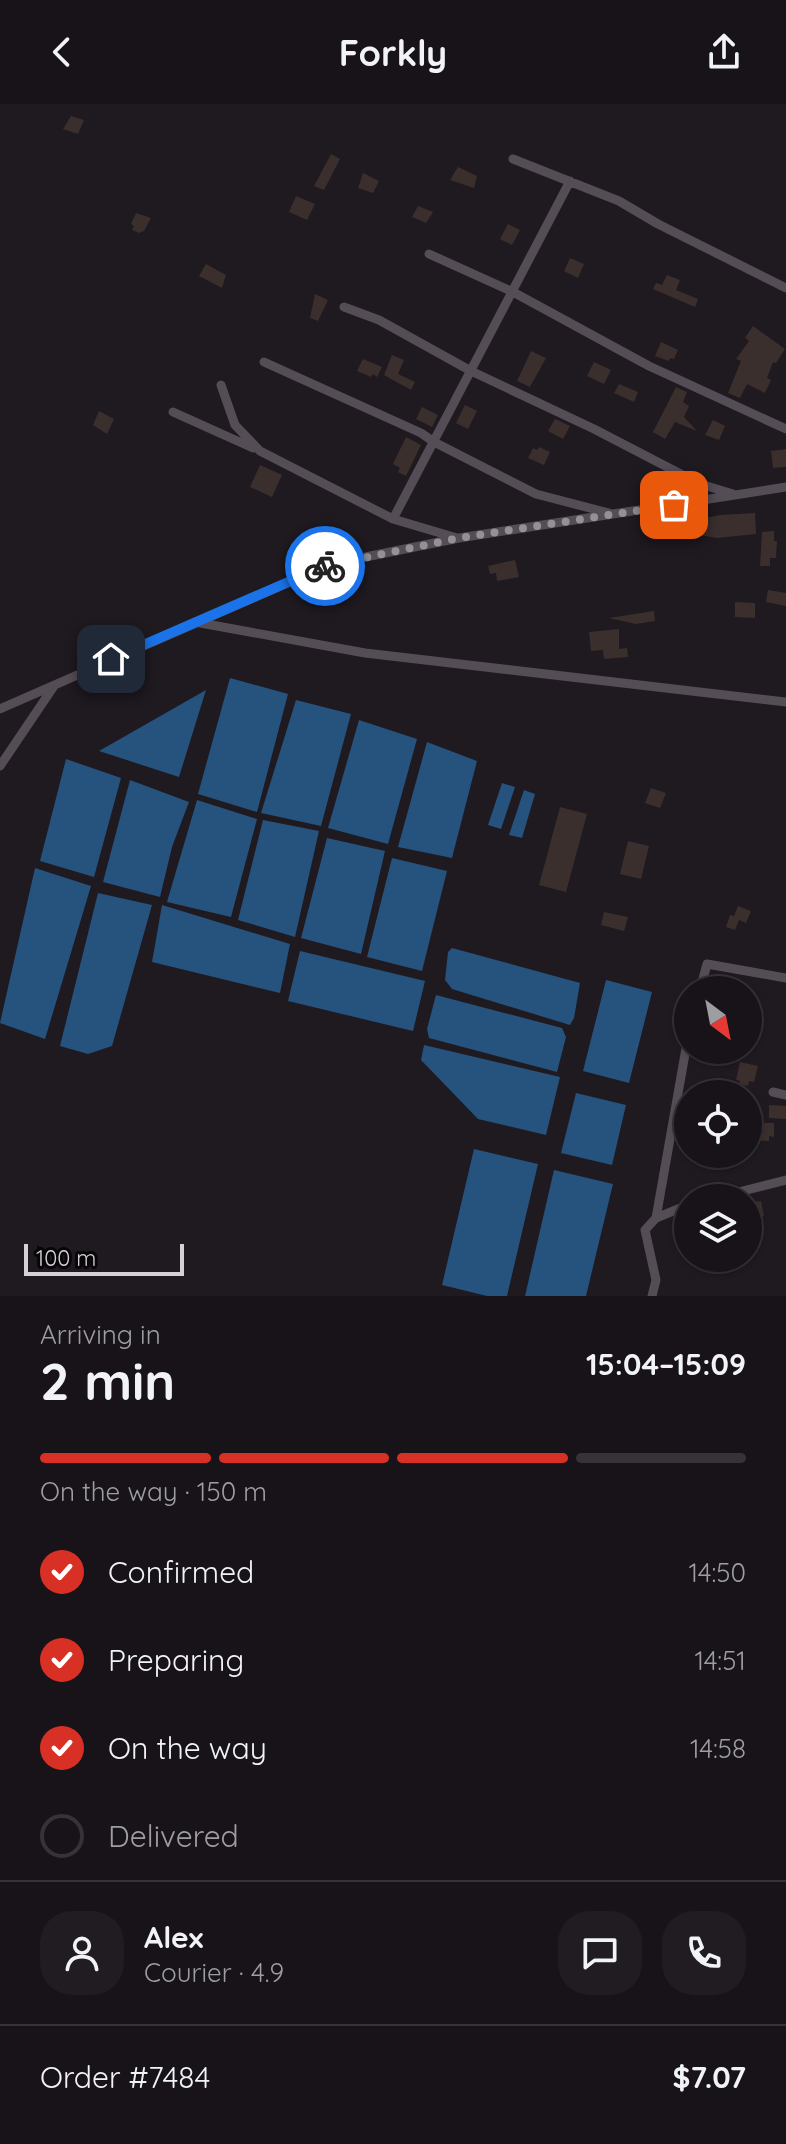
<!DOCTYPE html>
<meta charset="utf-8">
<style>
:root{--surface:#171318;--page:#201c21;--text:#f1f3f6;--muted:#9e9ea2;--line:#363237;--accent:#d93025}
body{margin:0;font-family:Quicksand,sans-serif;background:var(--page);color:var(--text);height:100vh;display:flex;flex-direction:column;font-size:30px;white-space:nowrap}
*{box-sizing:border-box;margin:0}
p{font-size:26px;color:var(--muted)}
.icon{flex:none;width:44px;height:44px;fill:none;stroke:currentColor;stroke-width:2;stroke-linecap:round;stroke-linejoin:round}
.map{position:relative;height:1192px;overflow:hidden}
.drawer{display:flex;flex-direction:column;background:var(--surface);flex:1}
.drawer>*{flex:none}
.needle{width:52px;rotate:148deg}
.tools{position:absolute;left:674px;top:872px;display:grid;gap:16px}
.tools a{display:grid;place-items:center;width:88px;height:88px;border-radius:50%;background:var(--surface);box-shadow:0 2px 6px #0004,0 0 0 2px var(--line);font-size:40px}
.scale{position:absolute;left:24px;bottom:20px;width:160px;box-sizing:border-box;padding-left:8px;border:4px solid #d5d0d5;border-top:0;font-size:22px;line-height:28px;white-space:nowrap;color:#d5d0d5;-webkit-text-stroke:6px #070508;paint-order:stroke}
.pin{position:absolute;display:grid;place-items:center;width:68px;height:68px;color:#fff;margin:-34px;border-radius:16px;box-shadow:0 4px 12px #0006}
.courier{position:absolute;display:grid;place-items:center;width:80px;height:80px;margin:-40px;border:6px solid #1a73e8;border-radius:50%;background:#fff;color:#222;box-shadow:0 2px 10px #0007}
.overview em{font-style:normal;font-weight:800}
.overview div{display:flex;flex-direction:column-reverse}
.overview{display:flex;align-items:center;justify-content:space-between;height:136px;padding:0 40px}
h1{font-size:52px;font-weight:800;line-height:60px}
.bar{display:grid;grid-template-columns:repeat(4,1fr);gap:12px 8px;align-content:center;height:96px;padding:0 40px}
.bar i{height:10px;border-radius:6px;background:var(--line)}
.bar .selected{background:var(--accent)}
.bar p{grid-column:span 4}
.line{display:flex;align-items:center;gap:20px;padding:0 40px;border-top:2px solid var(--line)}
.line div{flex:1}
.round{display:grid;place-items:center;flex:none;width:84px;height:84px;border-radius:32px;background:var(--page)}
ol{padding:0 40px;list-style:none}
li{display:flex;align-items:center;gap:24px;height:88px}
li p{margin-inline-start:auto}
li .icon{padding:8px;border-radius:50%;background:var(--accent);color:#fff;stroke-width:4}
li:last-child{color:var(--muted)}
li i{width:44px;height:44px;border:4px solid var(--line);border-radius:50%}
header{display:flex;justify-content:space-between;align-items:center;height:104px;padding:0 40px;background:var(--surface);font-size:36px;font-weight:800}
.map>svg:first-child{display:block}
.water{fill:#25537e}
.building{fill:#3b2f2d}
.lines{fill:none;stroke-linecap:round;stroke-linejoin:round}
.street{stroke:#554d56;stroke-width:9}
.done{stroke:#959096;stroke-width:8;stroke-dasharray:0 14.4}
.route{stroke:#1a73e8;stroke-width:10}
</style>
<header><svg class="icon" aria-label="back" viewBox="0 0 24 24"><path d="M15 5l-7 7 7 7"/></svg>Forkly<svg class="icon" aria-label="share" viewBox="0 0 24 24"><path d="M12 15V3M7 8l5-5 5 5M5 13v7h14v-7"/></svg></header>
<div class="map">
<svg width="786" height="1192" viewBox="0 0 786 1192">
<rect width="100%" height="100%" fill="#1f1920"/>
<path class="water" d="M230,574L288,590L257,708L198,690Z
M206,586L179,673L99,647Z
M296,596L351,610L321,722L261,709Z
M359,616L417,635L388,740L328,724Z
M427,638L477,657L452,754L398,743Z
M66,655L121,674L94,773L40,757Z
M130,676L189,698L172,743L160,793L103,778Z
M502,679L515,683L501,725L488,721Z
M524,686L535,690L522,734L509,731Z
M197,696L257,715L231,813L167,798Z
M263,716L319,727L295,833L238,816Z
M327,734L385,747L361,850L301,834Z
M392,754L447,767L422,867L367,853Z
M35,764L91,782L45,935L0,919Z
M98,789L152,801L112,942L88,950L60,942Z
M162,801L290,840L280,889L152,858Z
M452,844L580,879L574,914L570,921L452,885L445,876L448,848Z
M300,847L425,877L413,927L288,897Z
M606,876L652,888L629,979L583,967Z
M436,891L562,924L566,933L557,968L429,934L427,925Z
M424,941L560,973L546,1031L478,1015L421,956Z
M576,989L626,1001L612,1061L561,1049Z
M474,1045L538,1060L507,1192H487L442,1181Z
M554,1066L613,1080L586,1192H525Z"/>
<path class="building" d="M71,12L84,16L78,30L63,25Z
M331,50L340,55L324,86L314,82Z
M458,63L477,72L474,84L450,76Z
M363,69L379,77L373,89L358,84Z
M296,92L315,100L307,116L289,108Z
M418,102L433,108L426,119L412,113Z
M136,109L151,114L144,127L139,129L132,126L134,122L131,120Z
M508,120L520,126L512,141L500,135Z
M570,154L584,160L578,174L564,167Z
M206,160L226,171L222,184L199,172Z
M667,171L680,176L676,186L698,195L695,203L653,185L656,179L662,181Z
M315,190L328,196L318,217L310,214Z
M753,222L785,245L776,259L773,258L767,274L771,276L765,289L747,280L740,294L728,289L741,257L736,255L749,237L745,234Z
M661,238L678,246L674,255L670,254L669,257L655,252Z
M531,247L546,254L530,283L517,277Z
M392,251L404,256L398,270L415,278L411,286L384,271Z
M363,255L382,263L377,273L373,270L371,273L357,267Z
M594,258L611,266L604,280L587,272Z
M619,280L638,288L634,298L614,289Z
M676,283L687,288L683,298L689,302L684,313L697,327L675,318L665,335L653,328Z
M465,301L477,307L468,325L456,319Z
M422,303L438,311L432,323L416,315Z
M99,307L114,315L107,330L93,321Z
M555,315L570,322L563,335L548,327Z
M713,316L725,322L719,336L705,331Z
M406,333L421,341L406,372L398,368L400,364L393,360Z
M539,343L550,348L544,361L528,354L533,344L537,346Z
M786,345V363L773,364L771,347Z
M260,361L282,371L272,393L250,383Z
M755,409L756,430L717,434L695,430L696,425L683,428L682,415L700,411V415L720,411Z
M774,427V437H777L776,454H770V462H760L762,428Z
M515,456L519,473L497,477L496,469L490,470L488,462Z
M768,486L786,489V502L766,498Z
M735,498L755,499V514L735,513Z
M654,507L655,517L636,520L609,514Z
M619,525V545L627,544L628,553L604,555L603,546L591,547L589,528Z
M651,684L666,689L660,704L645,699Z
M560,703L587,710L566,788L539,781Z
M628,737L649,742L641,775L620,770Z
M738,802L751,807L746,819L739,816L735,826L726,823L730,811L734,812Z
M604,808L628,813L624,827L601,821Z
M740,958L758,962L754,978L749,977L748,982L739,980L740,977L736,976Z
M769,1001L786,1002V1015L769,1014Z
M754,1019H774V1033L769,1032V1037L753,1036Z
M761,1097L764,1112L748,1115V1099Z"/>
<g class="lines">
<path class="street" d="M513,55L619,97L658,120L786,184
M429,150L513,188L649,262L786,325
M344,203L379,216L471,267L594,325L700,380L733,390
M264,258L421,329L434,338L536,390L609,409
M221,281L235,321L260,347L393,415
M173,308L253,344
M457,434L393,415L570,77
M195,518L365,549L786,598
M0,605L331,460L459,434L786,383
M0,662L54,582
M700,886L707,860L786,874
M773,988L786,991
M715,1094L786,1076
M656,1114L688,933
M652,1192L656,1176L645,1126L656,1114L688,1101"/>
</g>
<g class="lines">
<path class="done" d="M325,462L459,434L674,401"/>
<path class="route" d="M111,555L325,462"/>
</g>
</svg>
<div class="tools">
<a><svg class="needle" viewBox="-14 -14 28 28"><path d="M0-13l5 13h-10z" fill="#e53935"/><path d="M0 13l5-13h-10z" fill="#9e9ea2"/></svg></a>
<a><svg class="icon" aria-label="locate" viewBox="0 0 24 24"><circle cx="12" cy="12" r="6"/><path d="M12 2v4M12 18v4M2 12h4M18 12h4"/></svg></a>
<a><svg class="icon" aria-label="layers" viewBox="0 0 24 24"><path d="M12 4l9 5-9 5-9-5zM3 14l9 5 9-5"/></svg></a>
</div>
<div class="scale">100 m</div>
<div class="pin" style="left:674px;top:401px;background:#ea580c"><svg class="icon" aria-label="bag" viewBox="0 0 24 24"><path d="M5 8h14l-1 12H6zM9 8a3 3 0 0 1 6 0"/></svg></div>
<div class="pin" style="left:111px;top:555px;background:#1f2937"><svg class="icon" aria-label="home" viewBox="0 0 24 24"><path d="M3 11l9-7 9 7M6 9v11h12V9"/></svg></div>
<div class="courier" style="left:325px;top:462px"><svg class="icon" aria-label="bike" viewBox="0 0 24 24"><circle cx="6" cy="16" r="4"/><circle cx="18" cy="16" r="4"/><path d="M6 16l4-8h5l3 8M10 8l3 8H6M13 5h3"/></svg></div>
</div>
<section class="drawer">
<div class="overview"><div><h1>2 min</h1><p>Arriving in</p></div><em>15:04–15:09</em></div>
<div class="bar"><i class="selected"></i><i class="selected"></i><i class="selected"></i><i></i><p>On the way · 150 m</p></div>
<ol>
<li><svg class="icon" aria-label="check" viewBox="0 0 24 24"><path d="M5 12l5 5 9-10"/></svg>Confirmed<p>14:50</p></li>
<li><svg class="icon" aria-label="check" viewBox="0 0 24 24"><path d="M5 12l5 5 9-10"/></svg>Preparing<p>14:51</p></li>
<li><svg class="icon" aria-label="check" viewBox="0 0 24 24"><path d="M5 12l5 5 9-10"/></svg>On the way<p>14:58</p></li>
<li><i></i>Delivered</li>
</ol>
<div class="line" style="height:144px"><a class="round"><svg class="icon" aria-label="person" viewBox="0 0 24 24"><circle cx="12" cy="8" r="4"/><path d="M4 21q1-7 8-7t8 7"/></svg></a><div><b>Alex</b><p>Courier · 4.9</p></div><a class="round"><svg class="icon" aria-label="chat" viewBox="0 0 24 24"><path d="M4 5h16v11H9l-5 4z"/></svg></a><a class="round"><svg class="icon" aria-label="phone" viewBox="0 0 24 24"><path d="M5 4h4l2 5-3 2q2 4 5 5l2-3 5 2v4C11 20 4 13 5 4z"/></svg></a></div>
<div class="line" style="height:104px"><div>Order #7484</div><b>$7.07</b></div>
</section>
